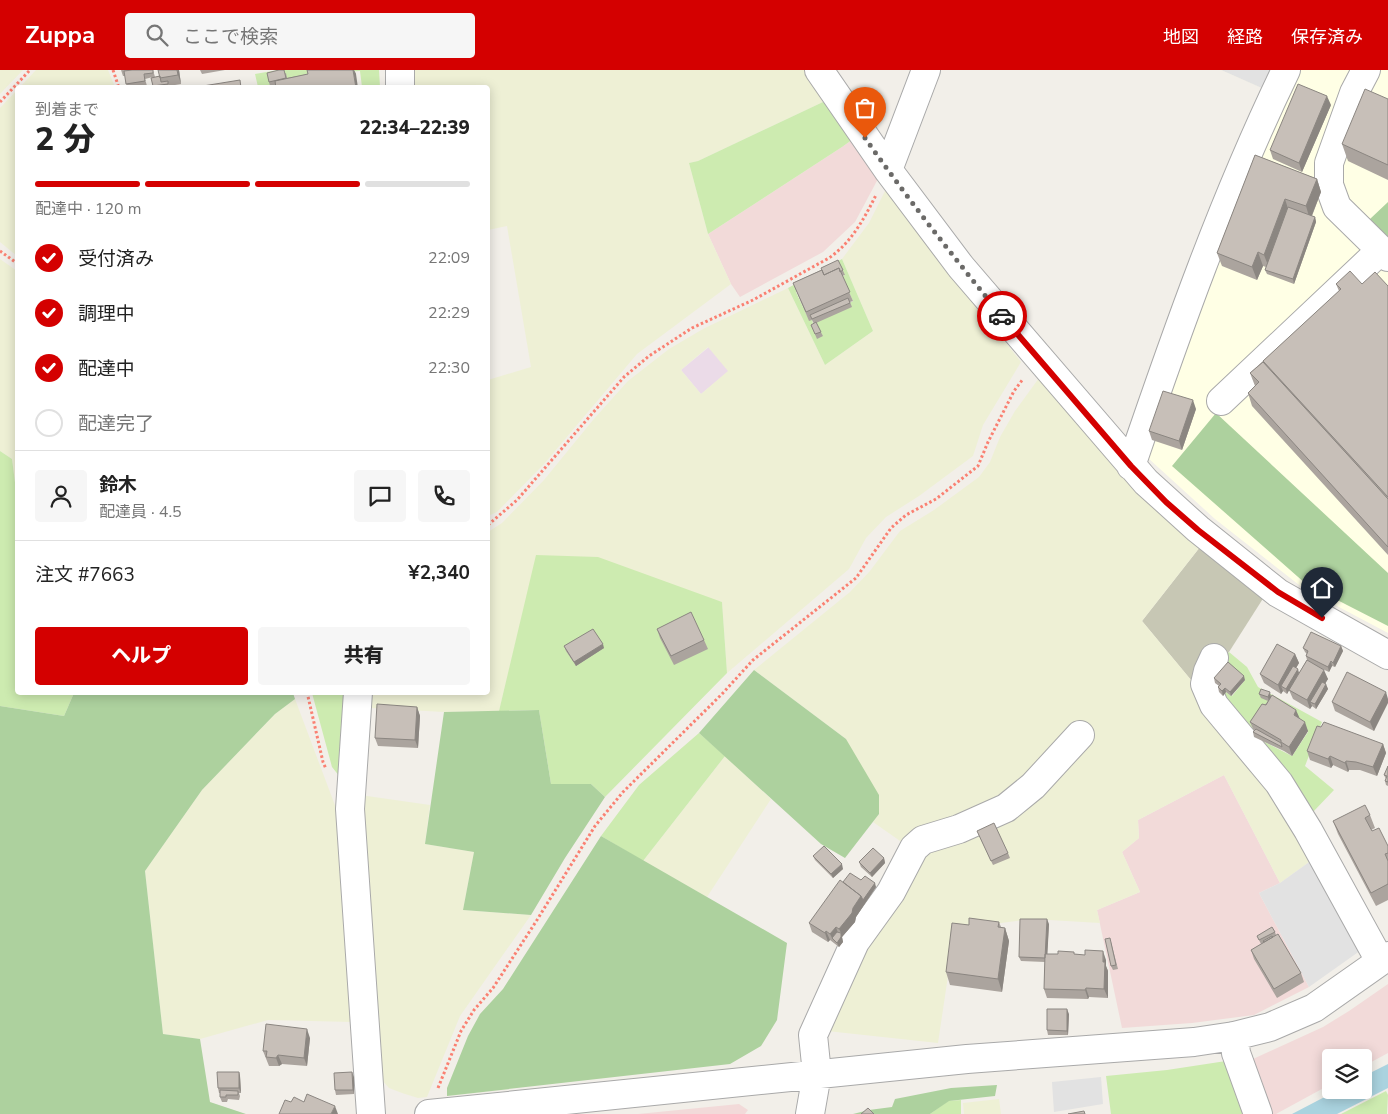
<!DOCTYPE html>
<html lang="ja">
<meta charset="utf-8">
<style>
:root{--surface:#fff;--page:#f6f6f6;--text:#222;--muted:#767676;--line:#e0e0e0;--accent:#d40000}
body{margin:0;font-family:"Nunito Sans","Noto Sans JP",sans-serif;background:var(--page);color:var(--text);height:100vh;display:flex;flex-direction:column;font-size:19px;white-space:nowrap}
*{box-sizing:border-box;margin:0}
p{font-size:16px;color:var(--muted)}
.icon{flex:none;width:28px;height:28px;fill:none;stroke:currentColor;stroke-width:2;stroke-linecap:round;stroke-linejoin:round}
.map{position:relative;flex:1;overflow:hidden}
.drawer{position:absolute;left:15px;top:15px;width:475px;height:610px;display:flex;flex-direction:column;background:var(--surface);border-radius:5px;box-shadow:0 2px 12px #0003}
.drawer>*{flex:none}
.fabs{position:absolute;left:1322px;top:979px;display:grid;gap:10px}
.fabs a{display:grid;place-items:center;width:50px;height:50px;border-radius:5px;background:var(--surface);box-shadow:0 2px 12px #0003;font-size:25px}
.pin{position:absolute;display:grid;place-items:center;width:42px;height:42px;color:#fff;margin:-51px -21px;border-radius:50% 50% 50% 0;rotate:-45deg;box-shadow:0 0 5px #0007}
.pin .icon{rotate:45deg}
.courier{position:absolute;display:grid;place-items:center;width:50px;height:50px;margin:-25px;border:4px solid #d40000;border-radius:50%;background:#fff;color:#222;box-shadow:0 1px 6px #0007}
.overview em{font-style:normal;font-weight:800}
.overview div{display:flex;flex-direction:column-reverse}
.overview{display:flex;align-items:center;justify-content:space-between;height:85px;padding:0 20px}
h1{font-size:32px;font-weight:800;line-height:38px}
.bar{display:grid;grid-template-columns:repeat(4,1fr);gap:8px 5px;align-content:center;height:60px;padding:0 20px}
.bar i{height:6px;border-radius:4px;background:var(--line)}
.bar .active{background:var(--accent)}
.bar p{grid-column:span 4}
.line{display:flex;align-items:center;gap:12px;padding:0 20px;border-top:1px solid var(--line)}
.line div{flex:1}
.round{display:grid;place-items:center;flex:none;width:52px;height:52px;border-radius:5px;background:var(--page)}
ol{padding:0 20px;list-style:none}
li{display:flex;align-items:center;gap:15px;height:55px}
li p{margin-inline-start:auto}
li .icon{padding:5px;border-radius:50%;background:var(--accent);color:#fff;stroke-width:4}
li:last-child{color:var(--muted)}
li i{width:28px;height:28px;border:2px solid var(--line);border-radius:50%}
.action{display:flex;gap:10px;margin-top:auto;padding:10px 20px}
.action a{flex:1;height:58px;border-radius:5px;background:var(--accent);color:#fff;font-size:20px;font-weight:800;line-height:58px;text-align:center}
.action a+a{background:var(--page);color:var(--text)}
header{display:flex;align-items:center;gap:30px;box-sizing:border-box;height:70px;padding:0 25px;background:var(--accent);color:#fff}
header strong{font-size:24px}
nav{display:flex;gap:28px;margin-inline-start:auto;font-size:18px}
.search{width:350px;height:45px;background:var(--page);display:flex;align-items:center;gap:12px;box-sizing:border-box;padding:0 18px;border-radius:5px;color:var(--muted);font-size:19px}
.map>svg:first-child{display:block}
.commercial{fill:#f2dad9}
.industrial{fill:#ebdbe8}
.education{fill:#ffffe5}
.construction{fill:#c7c7b4}
.farmland{fill:#eef0d5;fill-rule:evenodd}
.grass{fill:#cdebb0;fill-rule:evenodd}
.forest{fill:#add19e}
.parking{fill:#e2e2e2}
.water{fill:#aad3df}
.lines{fill:none;stroke-linecap:round;stroke-linejoin:round}
.minor-casing{stroke:#a9a9a9;stroke-width:30}
.path{stroke:#fa8072;stroke-width:3;stroke-dasharray:2.5 2.5;stroke-linecap:butt}
.minor{stroke:#fff;stroke-width:28}
.wall{fill:#aba49e}
.shaded-wall{fill:#8b8681}
.building{fill:#c7bfb8;stroke:#8b8681}
.done{stroke:#6b6a68;stroke-width:5;stroke-dasharray:0 9}
.route{stroke:#d40000;stroke-width:6}
</style>
<header>
<strong>Zuppa</strong>
<div class="search"><svg class="icon" aria-label="search" viewBox="0 0 24 24"><circle cx="10" cy="10" r="6"/><path d="M15 15l6 6"/></svg>ここで検索</div>
<nav><a>地図</a><a>経路</a><a>保存済み</a></nav>
</header>
<div class="map">
<svg width="1388" height="1044" viewBox="0 0 1388 1044">
<rect width="100%" height="100%" fill="#f2efe9"/>
<path class="commercial" d="M856,67L879,107L855,152L823,182L740,227L731,214L708,164L842,77Z
M1224,705L1280,813L1259,823L1309,917L1254,945L1192,953L1122,958L1097,840L1140,822L1122,782L1139,768L1138,750Z
M1388,914V983L1364,996V988H1331V1014L1276,1044H1267L1253,989L1323,957L1349,941Z
M739,1034L748,1040L745,1044H638Z"/>
<path class="industrial" d="M709,277L729,301L701,324L681,300Z"/>
<path class="education" d="M1221,0H1388V563L1303,518L1215,449L1148,388L1145,373L1276,24Z"/>
<path class="construction" d="M1200,477L1264,527L1229,582L1196,616L1142,551Z"/>
<path class="farmland" d="M0,0H23L0,24Z
M36,0H108L115,17H20Z
M414,0H806L823,32L698,91L689,93L708,164L731,214L637,284L544,394L497,442L488,446V310L531,297L507,156L488,160V18L415,17Z
M17,20V186L0,172V38Z
M886,119L1021,292L983,355L973,386L919,426L886,447L866,468L849,499L727,603L722,532L537,485L499,641L444,642L371,638L373,623L488,622V462L502,453L544,410L593,350L628,311L669,279L703,259L788,218L825,295L873,261L842,189L869,153ZM708,277L728,301L701,324L681,300Z
M0,189L17,201V428L12,389L0,381Z
M1039,308L1200,477L1142,551L1196,616L1274,720L1312,790L1280,813L1224,705L1138,750L1139,768L1122,782L1140,822L1097,840L1100,853L1032,849L955,859L938,973L827,961L868,878L892,839L923,779L1016,717L969,744L903,773L873,752L879,744L846,669L754,600L850,522L870,501L900,461L934,440L979,407L990,392L1000,367L1015,341Z
M295,629L339,746L353,952L268,950L200,969L163,964L145,801L202,720L275,644Z
M725,686L771,729L707,827L643,791Z
M360,725L430,735L425,774L474,782L463,840L531,845L460,946L427,1027L418,1028L402,1023L389,1018L381,1009Z
M999,1029L1001,1044H964L963,1033Z"/>
<path class="grass" d="M278,0H336L281,17H258L255,4Z
M343,0H379L380,17H362L360,1L343,2Z
M823,32L856,67L842,77L708,164L689,93L698,91Z
M842,189L873,261L825,295L788,218ZM845,205L842,207L853,231L813,254L812,249L809,250L796,222L825,209Z
M0,381L12,389L17,428L18,622L74,623L64,646L0,636Z
M536,485L598,487L722,532L727,603L605,727L591,714H551L539,640L499,641Z
M1229,582L1247,597L1258,617L1322,652L1305,696L1334,720L1313,742H1306L1284,707L1217,626C1210,609 1217,594 1229,582ZM1229,597L1245,610L1232,626L1226,622L1223,625L1219,622L1222,619L1215,612ZM1275,634L1299,649L1297,654L1308,662L1292,686L1255,667L1257,663L1254,661L1265,643H1269Z
M312,623H351L340,707L332,697Z
M699,663L725,686L643,791L601,766L639,715Z
M1226,991L1248,1044H1111L1106,1006L1167,1000Z
M1386,1021L1388,1025L1387,1044H1341Z
M961,1030V1044H930L948,1031Z"/>
<path class="forest" d="M1388,132V168L1370,149Z
M1216,343L1388,503V556L1306,514L1172,396Z
M754,600L846,669L879,725V744L845,788L821,774L699,663Z
M74,623H293L295,629L275,644L202,720L145,801L163,964L200,969L210,1032L246,1044H0V636L64,646Z
M539,640L551,714H591L605,727L565,788L531,845L463,840L474,782L425,774L444,642Z
M601,766L787,873L777,950L761,976L730,994L447,1026V1018L468,966L480,944L503,919Z
M997,1015L995,1026L949,1031L930,1044H853L869,1040L892,1037L895,1029L951,1018Z"/>
<path class="parking" d="M1221,0H1273L1264,19Z
M1312,790L1364,878L1309,917L1259,823L1280,813Z
M1101,1007L1103,1034L1054,1042L1052,1012Z"/>
<path class="water" d="M1388,994V1018L1337,1044H1292L1338,1020H1364V1006Z"/>
<g class="lines">
<g class="minor-casing">
<path id="minor" d="M400,0V18
M819,0L888,100L961,197L1146,412L1198,459L1278,523L1388,585
M1366,0L1354,23L1329,93V115L1337,137L1388,187
M888,100L926,0
M1221,331L1381,180
M1131,396C1177,261 1224,128 1286,0
M1214,588L1208,601L1205,614L1214,635L1279,713L1308,760L1380,891
M358,622L350,739L371,1044
M1234,966L1236,983L1258,1044
M429,1044L967,989L1194,972L1234,966L1270,957L1314,938L1388,886
M810,1044L817,1004L813,965L855,872L891,822L914,778L923,770L959,759L1006,738L1033,716L1080,665"/>
</g>
<path class="path" d="M113,0L119,18
M0,32L30,0
M0,181L18,194
M488,455L517,430L624,307L649,286L692,258L753,230L829,188C851,173 864,149 876,125
M307,622L323,692L326,699
M438,1018L461,961L474,940L493,918L537,850L595,756L623,722L722,624L753,590L856,508L891,458L906,445L936,429L978,396L988,372L1014,321L1023,309"/>
<use href="#minor" class="minor"/>
</g>
<path class="wall" d="M121,0H153L155,7L179,0L181,14L169,16V18H154L151,8L153,7L145,9L147,16L136,18H127L125,6H123Z
M200,0H225L202,4Z
M307,0H354L356,4L270,16L269,12L286,3L287,8L308,4Z
M1388,29V110L1348,91L1342,74Z
M1331,35L1302,102L1273,89L1270,80Z
M1255,85L1317,109L1321,122L1312,146L1315,147L1316,152L1294,214L1267,204L1265,200L1266,197L1263,196L1257,210L1222,196L1217,183Z
M838,190L845,205L842,206L853,231L850,232L852,237L816,253L823,266L817,269L811,255L814,254L812,250L809,251L793,213L821,200Z
M1336,214H1362L1388,216V485L1252,336L1248,323L1255,316L1250,303L1339,221Z
M1196,339L1182,380L1152,370L1149,361Z
M657,559L704,570L708,579L674,595L660,568Z
M564,576L604,578L576,596L566,581Z
M1341,576L1343,581L1335,597L1332,596L1329,602L1318,597L1328,609L1325,613L1328,619L1316,639L1312,636L1310,639L1293,629L1289,620L1287,624L1283,621L1281,624L1264,613L1260,604L1295,584L1299,593L1296,598L1299,603L1307,590L1306,586L1307,584L1305,582L1303,578Z
M1214,608L1245,610L1231,626L1226,622L1223,626L1219,622L1218,617L1219,616L1215,613Z
M1386,622L1374,661L1335,641L1332,632Z
M1259,624L1271,626L1300,649L1308,661L1292,686L1284,681L1254,667L1253,662L1254,661L1250,652L1268,631L1261,628Z
M417,637L420,646L418,678L378,676L375,668Z
M1383,674L1386,683L1377,706L1360,700H1349L1348,702L1333,695L1331,698L1310,690L1307,681Z
M1388,696V716L1386,715L1385,711L1386,709L1384,705Z
M1370,745L1375,758L1371,760L1372,761L1388,776V830L1376,836L1338,764L1333,751Z
M977,761L1008,783L1010,788L993,795Z
M813,786L843,799L833,808L815,790Z
M884,788L885,793L872,807L861,797L859,792Z
M861,810L876,817L856,847L855,852L842,867L843,872L839,877L830,870L828,872L812,862L809,853L843,812Z
M999,852L1001,857L1005,858L1009,871L1002,922L950,915L946,902L969,855Z
M1049,854L1047,884H1075L1106,890V896L1108,901V928L1089,927L1088,929L1047,928L1044,919L1045,892L1021,891L1019,887Z
M1275,862L1276,865L1301,903L1304,912L1277,928L1254,889L1251,880L1261,874L1257,866Z
M1111,872L1118,899L1113,900L1111,896Z
M1069,944L1068,965H1048L1047,960Z
M310,968L307,996L282,994L279,996H269L263,981Z
M239,1002L240,1006L241,1023H239L240,1026L239,1030L228,1029L227,1032H222L220,1027V1023H219L218,1018Z
M354,1007V1024L336,1025L335,1020Z"/>
<path class="shaded-wall" d="M177,0H179L181,14L178,5Z
M353,0H354L356,4L358,18H356Z
M1327,26L1331,35L1302,102L1299,93Z
M1317,109L1321,122L1310,150L1306,136Z
M1285,129L1289,142L1269,198L1264,185Z
M1315,147L1316,152L1294,214L1293,209Z
M1258,182L1263,196L1257,210L1252,197Z
M1193,330L1196,339L1182,380L1179,371Z
M603,574L604,578L576,596L574,592Z
M1341,576L1343,581L1335,597L1333,593Z
M1295,584L1299,593L1284,618L1281,616L1283,621L1281,624L1278,615Z
M1331,591L1332,596L1329,602L1328,597Z
M1298,599L1299,603L1287,624L1286,619Z
M1324,600L1328,609L1313,634L1310,632L1312,636L1310,639L1307,630Z
M1244,606L1245,610L1231,626L1230,622Z
M1326,614L1328,619L1316,639L1315,634Z
M1225,618L1226,622L1223,626L1222,621Z
M1270,622L1271,627L1269,632L1268,627Z
M1386,622L1388,629V633L1374,661L1370,652Z
M417,637L420,646L418,678L415,670Z
M1296,640L1300,649L1294,645Z
M1305,652L1308,661L1292,686L1289,677Z
M1383,674L1386,683L1377,706L1373,697Z
M1330,686L1333,695L1331,698L1328,689Z
M1346,691L1349,700L1348,702L1345,693Z
M884,788L885,793L872,807L870,803Z
M842,794L843,799L833,808L831,804Z
M875,813L876,817L856,847L855,852L842,867L843,872L839,877L837,873L841,863L839,859L861,826Z
M1047,849L1049,854L1047,892L1045,888Z
M836,857L839,866L832,868L830,864Z
M1005,858L1009,871L1002,922L998,909Z
M826,861L830,870L828,872L825,863Z
M1103,881L1106,890V896L1108,901V928L1104,919Z
M1086,918L1089,927L1088,929L1085,920Z
M1067,939L1069,944L1068,965L1067,961Z
M307,959L310,968L307,996L304,988Z
M278,985L282,994L279,996L276,988Z
M239,1002L240,1006L241,1023L239,1018Z
M352,1002L354,1007V1024L353,1020Z
M335,1036L338,1044H331Z"/>
<path class="building" d="M132,0H153V3L144,4L145,11L126,14L124,1Z
M158,0H177L178,5L160,8Z
M279,0H284L286,8L269,12L267,3Z
M307,0H353L356,18H276L275,11L308,4Z
M160,6L161,12L168,11V14L153,16L151,8Z
M240,10L241,18H203V16Z
M1298,14L1327,26L1299,93L1270,80Z
M189,16L190,18H180Z
M1365,19L1388,29V95L1342,74Z
M1255,85L1317,109L1306,136L1285,129L1264,185L1258,182L1252,197L1217,183Z
M1288,137L1315,147L1293,209L1265,200Z
M838,190L843,200L840,202L839,198L824,205L821,198Z
M839,198L850,222L806,242L793,213L822,200L824,205Z
M1350,201L1362,214L1375,202L1388,216V427L1263,291L1341,219L1336,214Z
M848,228L850,233L812,249L810,245Z
M816,252L821,262L815,264L811,255Z
M1263,292L1388,429V477L1248,323L1259,312L1250,303Z
M1163,321L1193,330L1179,371L1149,361Z
M691,542L704,570L671,586L657,559Z
M593,559L603,574L574,592L564,576Z
M1311,562L1341,576L1333,593L1331,591L1328,597L1306,586L1308,581L1303,578Z
M1277,574L1295,584L1278,615L1260,604Z
M1307,590L1324,600L1307,630L1289,620Z
M1228,592L1244,606L1230,622L1225,618L1222,621L1218,617L1221,614L1214,608Z
M1293,596L1298,599L1286,619L1281,616Z
M1347,602L1386,622L1370,652L1332,632Z
M1322,612L1326,614L1315,634L1310,632Z
M1261,619L1270,622L1268,627L1259,624Z
M1272,625L1296,640L1294,645L1305,652L1289,677L1281,672V670L1250,652L1262,634L1266,635Z
M377,634L417,637L415,670L375,668Z
M1324,652L1383,674L1373,697L1356,692L1346,691L1345,693L1330,686L1328,689L1307,681L1317,656L1321,657Z
M1256,659L1281,673L1282,677L1253,662Z
M1388,696V712L1385,711L1387,706L1384,705Z
M1365,735L1370,745L1365,748L1372,761L1379,758L1388,776V783L1385,784L1388,791V814L1371,823L1333,751Z
M994,753L1008,783L991,791L977,761Z
M824,776L842,794L831,804L813,786Z
M873,778L884,788L870,803L859,792Z
M850,803L861,810L865,806L875,813L863,830L861,826L843,812Z
M840,810L861,826L853,838L852,843L839,859L836,857L830,864L826,861L825,863L809,853Z
M969,848L999,852L998,857L1005,858L998,909L946,902L952,853L969,855Z
M1020,849H1047L1045,888L1019,887Z
M1272,857L1275,862L1259,870L1257,866Z
M837,862L841,863V867L837,873L832,868Z
M1278,864L1301,903L1274,919L1251,880Z
M1272,866L1273,867L1264,872L1263,871Z
M1110,868L1116,895L1111,896L1105,869Z
M1085,880L1103,881V892H1105L1104,919L1086,918L1085,920L1044,919L1045,884H1058V881L1074,882V884L1085,885Z
M1047,939H1067V961L1047,960Z
M266,954L307,959L304,988L278,985L276,988L266,987L267,981H263Z
M217,1002H239V1018H218Z
M352,1002L353,1020H335L334,1003Z
M220,1020L238,1021V1025H226V1027H220Z
M307,1024L335,1036L331,1044H279L285,1030L291,1032L294,1027L304,1032Z
M868,1038L874,1044H861Z
M1084,1041L1085,1044H1068Z"/>
<g class="lines">
<path class="done" d="M865,68C908,129 954,188 1002,246"/>
<path class="route" d="M1002,246L1131,396L1166,432L1198,460L1278,522L1322,548"/>
</g>
</svg>
<div class="fabs">
<a><svg class="icon" aria-label="layers" viewBox="0 0 24 24"><path d="M12 4l9 5-9 5-9-5zM3 14l9 5 9-5"/></svg></a>
</div>
<div class="pin" style="left:865px;top:68px;background:#ea580c"><svg class="icon" aria-label="bag" viewBox="0 0 24 24"><path d="M5 8h14l-1 12H6zM9 8a3 3 0 0 1 6 0"/></svg></div>
<div class="pin" style="left:1322px;top:548px;background:#1f2937"><svg class="icon" aria-label="home" viewBox="0 0 24 24"><path d="M3 11l9-7 9 7M6 9v11h12V9"/></svg></div>
<div class="courier" style="left:1002px;top:246px"><svg class="icon" aria-label="car" viewBox="0 0 24 24"><path d="M5 17H2v-5l4-1 3-4h7l3 4 3 1v5h-3M9 17h6M6 11h13"/><circle cx="7" cy="17" r="2"/><circle cx="17" cy="17" r="2"/></svg></div>
<section class="drawer">
<div class="overview"><div><h1>2 分</h1><p>到着まで</p></div><em>22:34–22:39</em></div>
<div class="bar"><i class="active"></i><i class="active"></i><i class="active"></i><i></i><p>配達中 · 120 m</p></div>
<ol>
<li><svg class="icon" aria-label="check" viewBox="0 0 24 24"><path d="M5 12l5 5 9-10"/></svg>受付済み<p>22:09</p></li>
<li><svg class="icon" aria-label="check" viewBox="0 0 24 24"><path d="M5 12l5 5 9-10"/></svg>調理中<p>22:29</p></li>
<li><svg class="icon" aria-label="check" viewBox="0 0 24 24"><path d="M5 12l5 5 9-10"/></svg>配達中<p>22:30</p></li>
<li><i></i>配達完了</li>
</ol>
<div class="line" style="height:90px"><a class="round"><svg class="icon" aria-label="person" viewBox="0 0 24 24"><circle cx="12" cy="8" r="4"/><path d="M4 21q1-7 8-7t8 7"/></svg></a><div><b>鈴木</b><p>配達員 · 4.5</p></div><a class="round"><svg class="icon" aria-label="chat" viewBox="0 0 24 24"><path d="M4 5h16v11H9l-5 4z"/></svg></a><a class="round"><svg class="icon" aria-label="phone" viewBox="0 0 24 24"><path d="M5 4h4l2 5-3 2q2 4 5 5l2-3 5 2v4C11 20 4 13 5 4z"/></svg></a></div>
<div class="line" style="height:65px"><div>注文 #7663</div><b>¥2,340</b></div>
<div class="action"><a>ヘルプ</a><a>共有</a></div>
</section>
</div>
